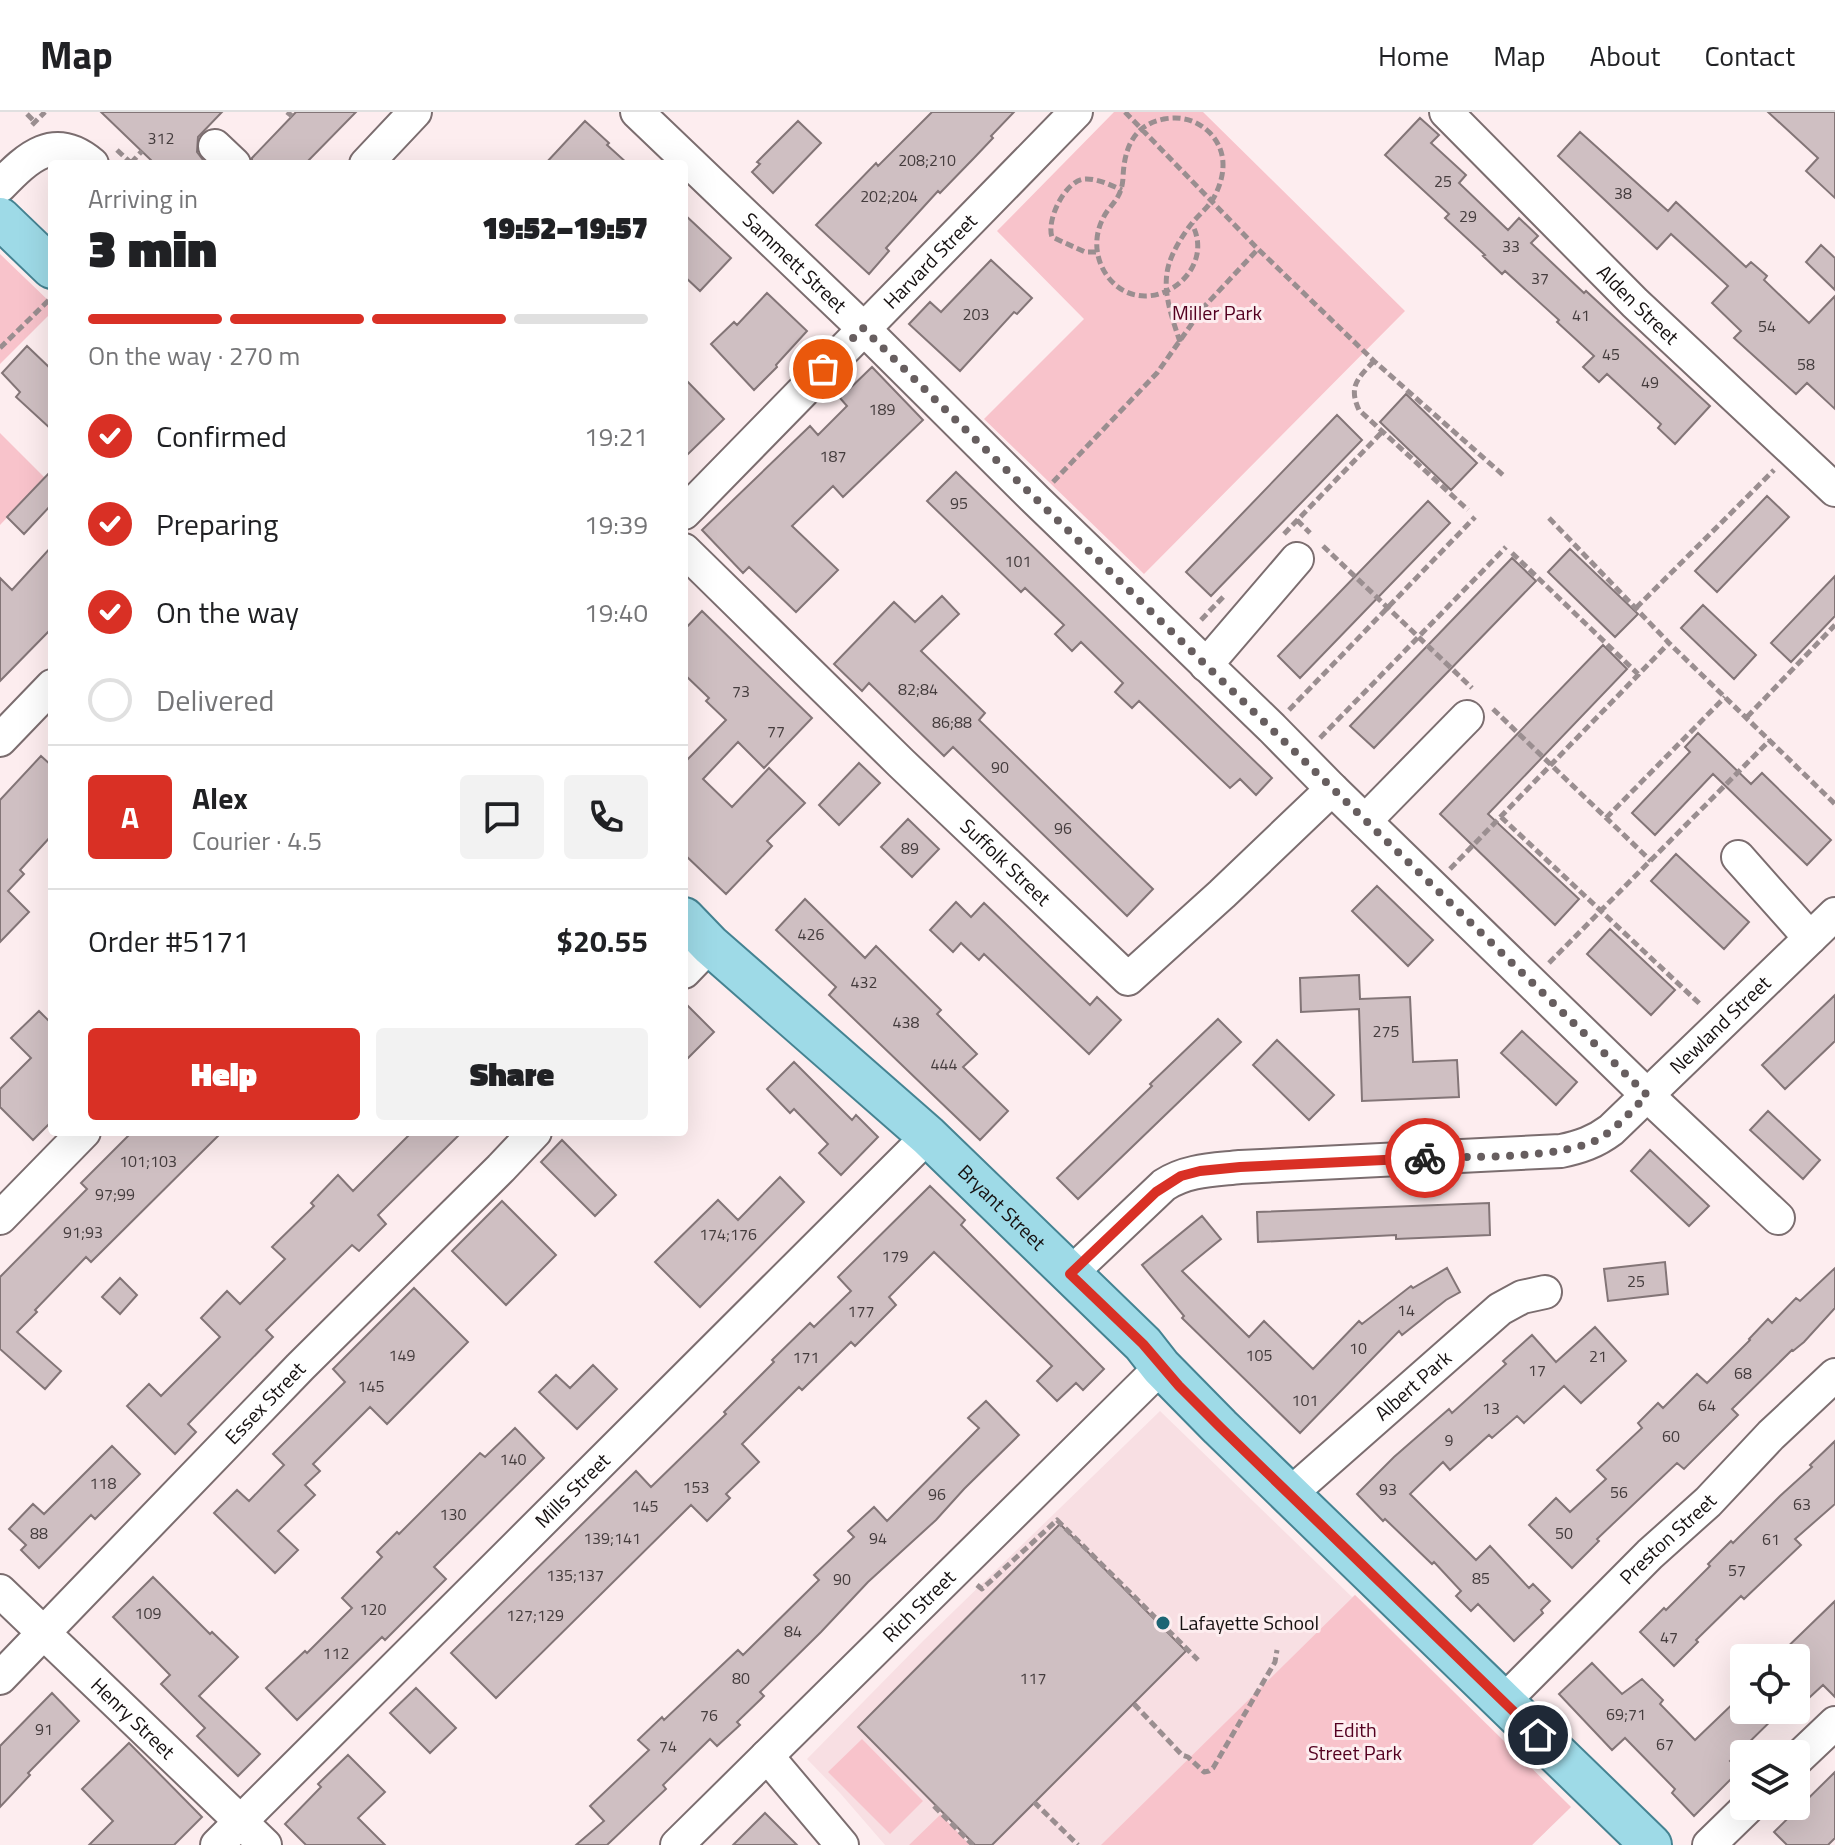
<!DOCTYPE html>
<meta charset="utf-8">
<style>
:root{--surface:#fff;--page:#f2f2f2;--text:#202124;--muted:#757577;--line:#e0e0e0;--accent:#d93025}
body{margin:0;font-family:"Titillium Web",sans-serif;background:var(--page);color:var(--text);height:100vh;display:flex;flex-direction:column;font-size:30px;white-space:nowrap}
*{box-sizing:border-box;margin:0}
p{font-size:26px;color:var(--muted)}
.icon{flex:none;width:44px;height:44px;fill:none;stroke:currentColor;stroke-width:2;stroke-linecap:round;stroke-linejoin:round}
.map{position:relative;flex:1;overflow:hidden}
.side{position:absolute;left:48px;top:48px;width:640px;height:976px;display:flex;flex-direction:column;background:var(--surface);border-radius:8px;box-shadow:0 8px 32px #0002}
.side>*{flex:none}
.buttons{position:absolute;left:1730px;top:1532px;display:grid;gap:16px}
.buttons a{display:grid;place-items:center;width:80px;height:80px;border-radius:8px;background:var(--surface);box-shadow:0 8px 32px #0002;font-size:40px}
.pin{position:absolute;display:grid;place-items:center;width:68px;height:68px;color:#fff;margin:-34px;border:4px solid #fff;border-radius:50%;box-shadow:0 2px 8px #0007}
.courier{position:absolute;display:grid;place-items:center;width:80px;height:80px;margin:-40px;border:6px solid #d93025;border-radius:50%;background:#fff;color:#222;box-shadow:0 2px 10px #0007}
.head em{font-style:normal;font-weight:800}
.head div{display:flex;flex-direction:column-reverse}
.head{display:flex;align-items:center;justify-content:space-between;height:136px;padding:0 40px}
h1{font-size:52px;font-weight:800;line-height:60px}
.bar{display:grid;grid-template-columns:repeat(4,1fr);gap:12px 8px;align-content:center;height:96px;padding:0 40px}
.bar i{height:10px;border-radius:6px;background:var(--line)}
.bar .current{background:var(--accent)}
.bar p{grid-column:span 4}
.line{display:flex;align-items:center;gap:20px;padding:0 40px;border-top:2px solid var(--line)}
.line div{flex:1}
.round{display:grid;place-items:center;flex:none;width:84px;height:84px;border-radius:8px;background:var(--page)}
ol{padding:0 40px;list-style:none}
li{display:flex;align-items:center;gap:24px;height:88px}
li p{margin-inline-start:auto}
li .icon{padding:8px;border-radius:50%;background:var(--accent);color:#fff;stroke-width:4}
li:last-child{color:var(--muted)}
li i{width:44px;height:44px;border:4px solid var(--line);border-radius:50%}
.button{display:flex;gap:16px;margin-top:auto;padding:16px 40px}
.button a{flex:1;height:92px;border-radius:8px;background:var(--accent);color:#fff;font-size:32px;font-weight:800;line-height:92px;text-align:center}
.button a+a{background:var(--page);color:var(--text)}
header{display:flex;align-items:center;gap:48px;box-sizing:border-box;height:112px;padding:0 40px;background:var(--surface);border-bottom:2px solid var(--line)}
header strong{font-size:38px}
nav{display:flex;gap:44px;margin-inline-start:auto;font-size:28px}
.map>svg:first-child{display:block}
.built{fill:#f8dfe3}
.green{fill:#f8c3cb}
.building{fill:#cfbfc2;stroke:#837577;stroke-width:2}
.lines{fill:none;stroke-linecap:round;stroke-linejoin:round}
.minor-casing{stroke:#7b6d6f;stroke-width:36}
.major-casing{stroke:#458392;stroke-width:44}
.path{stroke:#9a8e90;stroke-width:5;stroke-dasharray:8 4;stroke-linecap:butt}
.minor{stroke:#fff;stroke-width:32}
.major{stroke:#9edae7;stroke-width:40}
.done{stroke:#675e5f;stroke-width:8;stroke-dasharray:0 14.4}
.route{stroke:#d93025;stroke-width:10}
.poi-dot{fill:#1d6574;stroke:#fdedef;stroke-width:3}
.labels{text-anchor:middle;stroke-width:6;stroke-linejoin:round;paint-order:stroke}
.number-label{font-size:16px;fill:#443c3d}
.street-label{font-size:20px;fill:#161111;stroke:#fdedef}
.park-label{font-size:20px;fill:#540020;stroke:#fdedef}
.poi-label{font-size:20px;fill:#161111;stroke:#fdedef;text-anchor:start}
</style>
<header>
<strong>Map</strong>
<nav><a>Home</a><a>Map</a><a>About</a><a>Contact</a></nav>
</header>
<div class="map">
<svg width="1835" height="1733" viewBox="0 0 1835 1733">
<rect width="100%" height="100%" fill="#fdedef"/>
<path class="built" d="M1160,1299L1352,1485L1355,1483L1366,1493L1571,1695L1532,1733H885L840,1681L807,1647L923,1529Z"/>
<path class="green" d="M1114,0H1203L1405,199L1144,462L984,307L1084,207L997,119Z
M0,142L52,192V200L0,252Z
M0,321L45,366L0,413Z
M1355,1483L1571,1695L1532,1733H1101Z
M862,1627L923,1689L890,1722L828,1660Z
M940,1702L970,1733H909L940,1703Z"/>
<path class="building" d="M101,0H222L198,25L197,40L206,52H155Z
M296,0H356L305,52H252V46Z
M932,0H1014L991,24L993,26L974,46L940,81L938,79L886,136L889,139L869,162L816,113L876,51L878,54Z
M1768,0H1835V86L1806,59L1818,46Z
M1420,6L1439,23L1431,31L1466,63L1459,71L1508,118L1519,106L1538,124L1531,131L1584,181L1586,179L1710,294L1675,332L1658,316L1661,312L1607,262L1599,270L1583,255L1594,244L1557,210L1559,208L1505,159L1502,162L1483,144L1485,143L1445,106L1449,102L1385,43Z
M585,9L609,31L607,33L628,52H545Z
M798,9L821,31L773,81L752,60L760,52L757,50Z
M1580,20L1668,99L1676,90L1746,155L1751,150L1767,164L1764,168L1809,211L1835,184V297L1807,271L1796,282L1734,226L1741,219L1712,191L1728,174L1671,122L1657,137L1558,44Z
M684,102L731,146L700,179L684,164Z
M1821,133L1835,146V178L1806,150Z
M991,148L1032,186L1017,202L1014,200L960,259L909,212L930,190L941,200Z
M767,181L807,219L776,253L777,255L754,278L711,232L734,210L737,213Z
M27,234L52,258V318L16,285L20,280L2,261Z
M872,255L923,308L843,385L833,374L792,414L838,458L796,500L749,455L743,461L702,418L810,314L818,323L847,294L840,286Z
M684,266L724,307L684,346Z
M1406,282L1477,351L1451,378L1380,310Z
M1337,303L1362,328L1211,484L1186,460Z
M52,358V392L24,422L7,405Z
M956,360L1272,666L1256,683L1240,667L1230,676L1139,589L1132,596L1115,580L1123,571L1081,530L1072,539L1055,522L1064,513L1025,476L1021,480L927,389Z
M1767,384L1789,405L1717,480L1695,459Z
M1428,389L1450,411L1300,566L1278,544Z
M52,434V516L0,569V466L12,478Z
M1570,437L1638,502L1615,525L1548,460Z
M1512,446L1536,469L1374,636L1350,614Z
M1835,464V504L1791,550L1771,531Z
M942,484L959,502L921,539L985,601L979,608L1153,777L1127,804L953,635L944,644L869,571L862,579L834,552L894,490L915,510Z
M1703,493L1756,543L1734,567L1681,516Z
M702,499L812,606L764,656L738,630L703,667L732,695L769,656L805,691L767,729L772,734L726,782L684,742V649L685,650L726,608L706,589L709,586L684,562V518Z
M1603,533L1627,557L1488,702L1579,787L1555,813L1440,702Z
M1698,621L1751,672L1762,661L1831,728L1807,753L1713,662L1655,723L1632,701L1690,640L1685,635Z
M41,644L52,654V723L20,758L24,762L8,779L29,800L0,830V688Z
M859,651L880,671L839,713L819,693Z
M908,707L939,737L912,765L881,735Z
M1676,742L1749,810L1724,837L1651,769Z
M1377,774L1433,828L1408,854L1352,799Z
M805,787L865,846L876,834L941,898L937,902L977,942L963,955L1008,999L980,1028L829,883L836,875L776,818Z
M956,790L971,805L984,791L1090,893L1097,885L1121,908L1089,942L984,842L979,848L961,831L953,840L930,818Z
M1610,817L1675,878L1651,903L1587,842Z
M1359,863L1360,887L1410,885L1413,950L1457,948L1459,985L1362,989L1359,897L1301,900L1300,866Z
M1835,883V929L1785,977L1762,953Z
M684,890L714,920L684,950Z
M39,899L52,912V1009L33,1028L0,995V977L31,946L11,926Z
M1218,907L1241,930L1078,1087L1057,1066L1152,974L1150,972Z
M1522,919L1577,970L1556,993L1501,941Z
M1277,928L1334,983L1309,1008L1253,953Z
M794,950L852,1008L856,1003L878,1025L841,1063L819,1041L828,1032L794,997L790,1001L767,977Z
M1768,999L1820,1048L1803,1067L1750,1018Z
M132,1020H222L91,1150L86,1145L35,1198L37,1200L17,1220L61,1259L45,1277L0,1237V1165L87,1077L81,1071Z
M412,1020H462L378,1103L386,1112L359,1139L352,1133L266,1218L273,1225L188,1312L196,1320L175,1342L127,1294L149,1272L161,1284L220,1225L201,1206L227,1179L240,1192L285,1147L272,1135L314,1094L311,1091L338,1063L353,1079Z
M562,1028L616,1083L595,1104L541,1050Z
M1650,1038L1709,1094L1689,1114L1631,1059Z
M780,1065L804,1090L700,1195L655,1150L718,1088L738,1108Z
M930,1074L965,1108L961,1113L1104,1257L1083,1278L1076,1271L1057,1289L1037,1269L1052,1254L934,1140L889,1185L896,1193L855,1234L851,1230L802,1278L799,1275L742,1332L759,1350L726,1382L730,1386L707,1409L691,1393L496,1586L451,1541L636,1359L651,1375L726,1302L724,1300L774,1250L772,1248L810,1211L814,1215L851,1179L838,1165Z
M502,1089L556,1143L506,1193L452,1139Z
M1489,1091L1490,1123L1396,1127V1123L1258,1130L1257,1100Z
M1202,1104L1221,1127L1182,1159L1249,1225L1264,1209L1313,1257L1359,1209L1362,1212L1411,1174L1413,1176L1447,1156L1460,1180L1446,1188L1402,1223L1399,1219L1300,1321L1182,1206L1184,1204L1142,1153Z
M1665,1150L1668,1182L1608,1189L1604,1157Z
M1835,1156V1196L1804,1230L1793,1239L1792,1238L1732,1297L1738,1303L1684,1357L1677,1351L1597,1427L1599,1429L1572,1456L1529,1413L1556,1386L1570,1400L1606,1367L1597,1358L1642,1316L1638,1311L1658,1291L1663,1296L1697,1262L1707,1271L1750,1228L1749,1227L1768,1207L1772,1211L1796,1186L1800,1189Z
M120,1166L137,1183L120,1202L102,1185Z
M414,1176L468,1230L387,1312L370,1295L313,1352L320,1359L305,1373L315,1383L278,1419L298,1438L275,1461L214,1401L237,1378L249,1389L284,1353L273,1342L345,1270L333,1257Z
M1595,1215L1626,1249L1581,1291L1564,1274L1524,1311L1517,1304L1492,1326L1489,1323L1450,1358L1443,1350L1410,1382L1476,1448L1490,1434L1529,1476L1533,1472L1550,1489L1541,1498L1543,1501L1514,1529L1478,1492L1471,1499L1456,1484L1461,1479L1434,1450L1432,1452L1385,1407L1383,1409L1357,1382L1394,1345L1449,1297L1452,1301L1506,1252L1503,1249L1532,1223L1556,1250Z
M593,1253L617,1277L577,1317L539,1280L556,1263L570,1276Z
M986,1289L1019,1323L964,1377L936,1408L868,1470L821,1520L760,1580L764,1584L737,1610L740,1613L717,1634L710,1627L663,1673L666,1677L607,1733H576L604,1709L590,1694L649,1638L638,1628L662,1605L664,1608L738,1538L743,1543L819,1468L814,1463L854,1425L848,1419L874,1395L887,1409L979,1316L968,1306Z
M515,1316L544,1346L434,1455L446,1467L385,1528L382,1525L297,1608L266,1576L305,1539L307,1541L352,1496L342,1486L382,1445L377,1440L397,1420L399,1422L480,1341L485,1345Z
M1835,1329V1392L1795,1427L1801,1433L1744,1487L1741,1484L1696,1528L1698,1530L1674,1554L1640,1520L1664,1496L1666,1498L1710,1454L1708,1452L1731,1429L1733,1431L1780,1384L1812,1355L1810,1353Z
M112,1334L140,1362L95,1407L91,1403L39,1456L21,1438L26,1433L9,1417L33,1392L44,1402Z
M1060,1412L1186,1539L992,1733H975L858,1615Z
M153,1465L210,1522L212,1520L238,1545L199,1584L260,1642L238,1664L197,1624L205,1616L161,1572L170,1563L113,1505Z
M1835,1489V1585L1823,1573L1796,1598V1546H1776Z
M1592,1551L1622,1582L1642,1567L1663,1588L1660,1592L1695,1628L1744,1581V1598H1782L1730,1649L1740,1658L1694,1704L1672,1681L1675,1677L1625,1626L1612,1638L1559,1582Z
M416,1576L456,1616L430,1641L390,1601Z
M52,1581L79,1609L28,1661L30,1663L0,1695V1634Z
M129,1631L202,1705L174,1733H89L113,1709L82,1677Z
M348,1643L385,1680L358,1706L385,1733H306L285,1712L321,1675L318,1672Z
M1835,1660V1726L1828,1733H1787L1774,1720Z
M765,1701L797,1733H733Z"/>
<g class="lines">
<g class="minor-casing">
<g id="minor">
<path id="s1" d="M637,0L863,216L1036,388L1272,616L1332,677L1647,983L1778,1106"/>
<path id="s2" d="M1446,0L1635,191L1835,378"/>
<path d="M215,34L234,52"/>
<path d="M366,52L415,0"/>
<path d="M0,74C28,45 54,20 92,52"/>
<path id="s3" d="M684,401L1076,0"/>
<path id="s4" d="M684,438L901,651L1128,867L1222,782L1332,677"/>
<path d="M1206,553L1297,447"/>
<path d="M0,628L52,574"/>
<path d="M1365,709L1467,605"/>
<path d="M1738,745L1810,826"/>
<path d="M684,860L710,833"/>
<path d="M0,1106L84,1020"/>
<path id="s5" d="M1070,1162L1164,1073C1187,1058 1213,1058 1240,1055L1561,1039C1580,1035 1595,1030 1611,1018L1835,802"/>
<path id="s6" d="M1290,1382L1500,1197L1522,1185L1545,1180"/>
<path id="s7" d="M0,1479L265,1733"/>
<path id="s8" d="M0,1566L300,1255L501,1056L535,1020"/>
<path id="s9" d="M1503,1590L1650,1442L1708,1390L1771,1323L1835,1263"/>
<path d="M767,1644L842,1733"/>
<path d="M1796,1648L1835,1611"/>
<path id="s10" d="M217,1733L928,1024"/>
<path id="s11" d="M677,1733L1161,1255"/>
<path d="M1709,1733L1749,1694"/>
</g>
</g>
<g class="major-casing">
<g id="major">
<path d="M0,106L52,156"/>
<path id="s12" d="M684,806L710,833L928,1024L1143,1232L1161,1255L1220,1315L1651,1733"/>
</g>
</g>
<path class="path" d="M287,0L292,4
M1125,0L1258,137L1374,249L1503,363
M27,2L35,10
M32,13L45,0
M117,38L132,52
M131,51L142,39
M1096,140H1085L1052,125C1046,108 1065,69 1084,67C1096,66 1111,73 1122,78
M1180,230C1172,205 1161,178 1169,152C1173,139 1181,126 1189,115C1196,105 1207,97 1213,87C1226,64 1228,39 1209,20C1196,8 1182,4 1164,7C1133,13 1124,37 1123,66C1122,81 1117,87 1108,98C1093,119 1093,145 1108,165C1144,212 1219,163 1192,112
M0,236L51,186
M1374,249C1358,266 1348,274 1359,298L1468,398
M1053,370L1157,261L1203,196L1258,137
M1549,406L1669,531L1835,692
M1297,408L1310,421
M1284,422L1383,319
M1323,434L1472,576
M1512,441L1638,562
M1636,496L1774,358
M1201,508L1224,484
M1493,597L1651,749
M1289,598L1475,405
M1747,605L1835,513
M1320,626L1506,435
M1501,705L1701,893
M1606,706L1725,585
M1450,757L1669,531
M1549,851L1770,628
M977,1473L982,1477L1057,1408L1198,1548
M1134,1592L1182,1643L1188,1645L1204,1660L1209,1659L1213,1656L1275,1550L1277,1538
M1034,1690L1078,1733
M934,1694L973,1733"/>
<use href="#minor" class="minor"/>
<use href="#major" class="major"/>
</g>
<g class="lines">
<path class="done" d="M823,257L863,216C1122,474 1386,727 1647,983C1633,997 1619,1014 1602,1025C1566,1048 1469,1044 1425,1046"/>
<path class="route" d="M1425,1046L1240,1055L1200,1059L1181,1064L1156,1080L1070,1162L1143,1232L1179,1274L1220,1315L1538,1623"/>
</g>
<circle class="poi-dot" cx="1163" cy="1511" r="8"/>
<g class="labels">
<g class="number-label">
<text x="161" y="32">312</text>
<text x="927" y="54">208;210</text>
<text x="1443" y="75">25</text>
<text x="1623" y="87">38</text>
<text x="889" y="90">202;204</text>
<text x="1468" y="110">29</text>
<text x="1511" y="140">33</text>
<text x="1540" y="172">37</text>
<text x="976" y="208">203</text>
<text x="1581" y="209">41</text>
<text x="1767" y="220">54</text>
<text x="1611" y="248">45</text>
<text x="1806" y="258">58</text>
<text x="1650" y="276">49</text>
<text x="882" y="303">189</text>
<text x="833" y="350">187</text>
<text x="959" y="397">95</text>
<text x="1018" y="455">101</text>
<text x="918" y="583">82;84</text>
<text x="741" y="585">73</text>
<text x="952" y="616">86;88</text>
<text x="776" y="625">77</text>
<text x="1000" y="661">90</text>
<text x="1063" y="722">96</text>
<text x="910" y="742">89</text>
<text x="811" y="828">426</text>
<text x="864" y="876">432</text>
<text x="906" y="916">438</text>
<text x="1386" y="925">275</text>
<text x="944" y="958">444</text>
<text x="148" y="1055">101;103</text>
<text x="115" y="1088">97;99</text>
<text x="83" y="1126">91;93</text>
<text x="728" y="1128">174;176</text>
<text x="895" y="1150">179</text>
<text x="1636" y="1175">25</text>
<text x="1406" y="1204">14</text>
<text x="861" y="1205">177</text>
<text x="1358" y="1242">10</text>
<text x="402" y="1249">149</text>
<text x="1259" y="1249">105</text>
<text x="1598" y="1250">21</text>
<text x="806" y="1251">171</text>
<text x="1537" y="1264">17</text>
<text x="1743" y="1267">68</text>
<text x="371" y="1280">145</text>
<text x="1305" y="1294">101</text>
<text x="1707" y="1299">64</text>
<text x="1491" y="1302">13</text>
<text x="1671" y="1330">60</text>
<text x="1449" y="1334">9</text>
<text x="513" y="1353">140</text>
<text x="103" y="1377">118</text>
<text x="696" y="1381">153</text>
<text x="1388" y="1383">93</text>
<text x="1619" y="1386">56</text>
<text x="937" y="1388">96</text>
<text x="1802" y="1398">63</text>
<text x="645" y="1400">145</text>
<text x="453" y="1408">130</text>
<text x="39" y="1427">88</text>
<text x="1564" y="1427">50</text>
<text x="612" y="1432">139;141</text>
<text x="878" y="1432">94</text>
<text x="1771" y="1433">61</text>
<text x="1737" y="1464">57</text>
<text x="575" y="1469">135;137</text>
<text x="1481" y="1472">85</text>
<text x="842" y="1473">90</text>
<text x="373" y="1503">120</text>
<text x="148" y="1507">109</text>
<text x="535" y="1509">127;129</text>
<text x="793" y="1525">84</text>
<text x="1669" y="1531">47</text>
<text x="336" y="1547">112</text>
<text x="741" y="1572">80</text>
<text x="1033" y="1572">117</text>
<text x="1626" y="1608">69;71</text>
<text x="709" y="1609">76</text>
<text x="44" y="1623">91</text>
<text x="1665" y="1638">67</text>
<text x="668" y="1640">74</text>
</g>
<g class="street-label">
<text dy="7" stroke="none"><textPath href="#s3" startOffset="352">Harvard Street</textPath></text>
<text dy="7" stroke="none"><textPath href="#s1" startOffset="218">Sammett Street</textPath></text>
<text dy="7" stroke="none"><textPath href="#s2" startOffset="272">Alden Street</textPath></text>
<text dy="7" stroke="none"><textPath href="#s4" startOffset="448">Suffolk Street</textPath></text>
<text dy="7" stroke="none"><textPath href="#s5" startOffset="736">Newland Street</textPath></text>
<text dy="7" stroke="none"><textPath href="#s12" startOffset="430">Bryant Street</textPath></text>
<text dy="7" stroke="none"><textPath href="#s6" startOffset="164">Albert Park</textPath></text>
<text dy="7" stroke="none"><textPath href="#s8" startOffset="382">Essex Street</textPath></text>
<text dy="7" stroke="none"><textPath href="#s10" startOffset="502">Mills Street</textPath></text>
<text dy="7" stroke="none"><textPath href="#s9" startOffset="232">Preston Street</textPath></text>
<text dy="7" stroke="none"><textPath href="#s11" startOffset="340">Rich Street</textPath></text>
<text dy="7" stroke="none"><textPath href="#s7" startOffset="184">Henry Street</textPath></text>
</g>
<g class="park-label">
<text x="1217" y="208">Miller Park</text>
<text x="1355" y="1625">Edith<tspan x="1355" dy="23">Street Park</tspan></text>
</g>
<g class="poi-label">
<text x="1179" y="1518">Lafayette School</text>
</g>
</g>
</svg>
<div class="buttons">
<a><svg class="icon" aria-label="locate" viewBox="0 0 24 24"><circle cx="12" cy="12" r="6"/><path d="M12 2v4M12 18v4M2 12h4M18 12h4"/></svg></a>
<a><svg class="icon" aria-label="layers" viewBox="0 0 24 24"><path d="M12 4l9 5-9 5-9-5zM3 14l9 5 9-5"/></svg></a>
</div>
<div class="pin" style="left:823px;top:257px;background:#ea580c"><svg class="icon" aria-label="bag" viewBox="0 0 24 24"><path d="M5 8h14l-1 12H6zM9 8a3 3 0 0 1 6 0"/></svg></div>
<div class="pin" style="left:1538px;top:1623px;background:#1f2937"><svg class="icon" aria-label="home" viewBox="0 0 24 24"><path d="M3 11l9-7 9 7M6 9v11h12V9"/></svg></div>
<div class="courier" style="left:1425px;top:1046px"><svg class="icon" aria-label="bike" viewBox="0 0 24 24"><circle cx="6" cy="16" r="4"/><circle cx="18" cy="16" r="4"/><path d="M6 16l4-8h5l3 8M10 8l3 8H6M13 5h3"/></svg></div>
<section class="side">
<div class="head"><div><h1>3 min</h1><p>Arriving in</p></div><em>19:52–19:57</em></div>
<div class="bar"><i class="current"></i><i class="current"></i><i class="current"></i><i></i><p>On the way · 270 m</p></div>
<ol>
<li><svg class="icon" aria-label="check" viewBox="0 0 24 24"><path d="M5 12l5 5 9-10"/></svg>Confirmed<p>19:21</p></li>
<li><svg class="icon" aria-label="check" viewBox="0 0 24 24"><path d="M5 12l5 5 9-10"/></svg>Preparing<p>19:39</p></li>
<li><svg class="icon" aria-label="check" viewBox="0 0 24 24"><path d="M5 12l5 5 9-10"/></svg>On the way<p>19:40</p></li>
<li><i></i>Delivered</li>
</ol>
<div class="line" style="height:144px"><b class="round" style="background:var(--accent);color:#fff">A</b><div><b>Alex</b><p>Courier · 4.5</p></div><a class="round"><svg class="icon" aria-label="chat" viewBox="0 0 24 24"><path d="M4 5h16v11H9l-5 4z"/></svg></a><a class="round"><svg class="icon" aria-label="phone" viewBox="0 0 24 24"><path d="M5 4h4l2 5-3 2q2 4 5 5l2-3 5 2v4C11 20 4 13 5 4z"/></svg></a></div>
<div class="line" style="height:104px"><div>Order #5171</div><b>$20.55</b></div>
<div class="button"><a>Help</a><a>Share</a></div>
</section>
</div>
